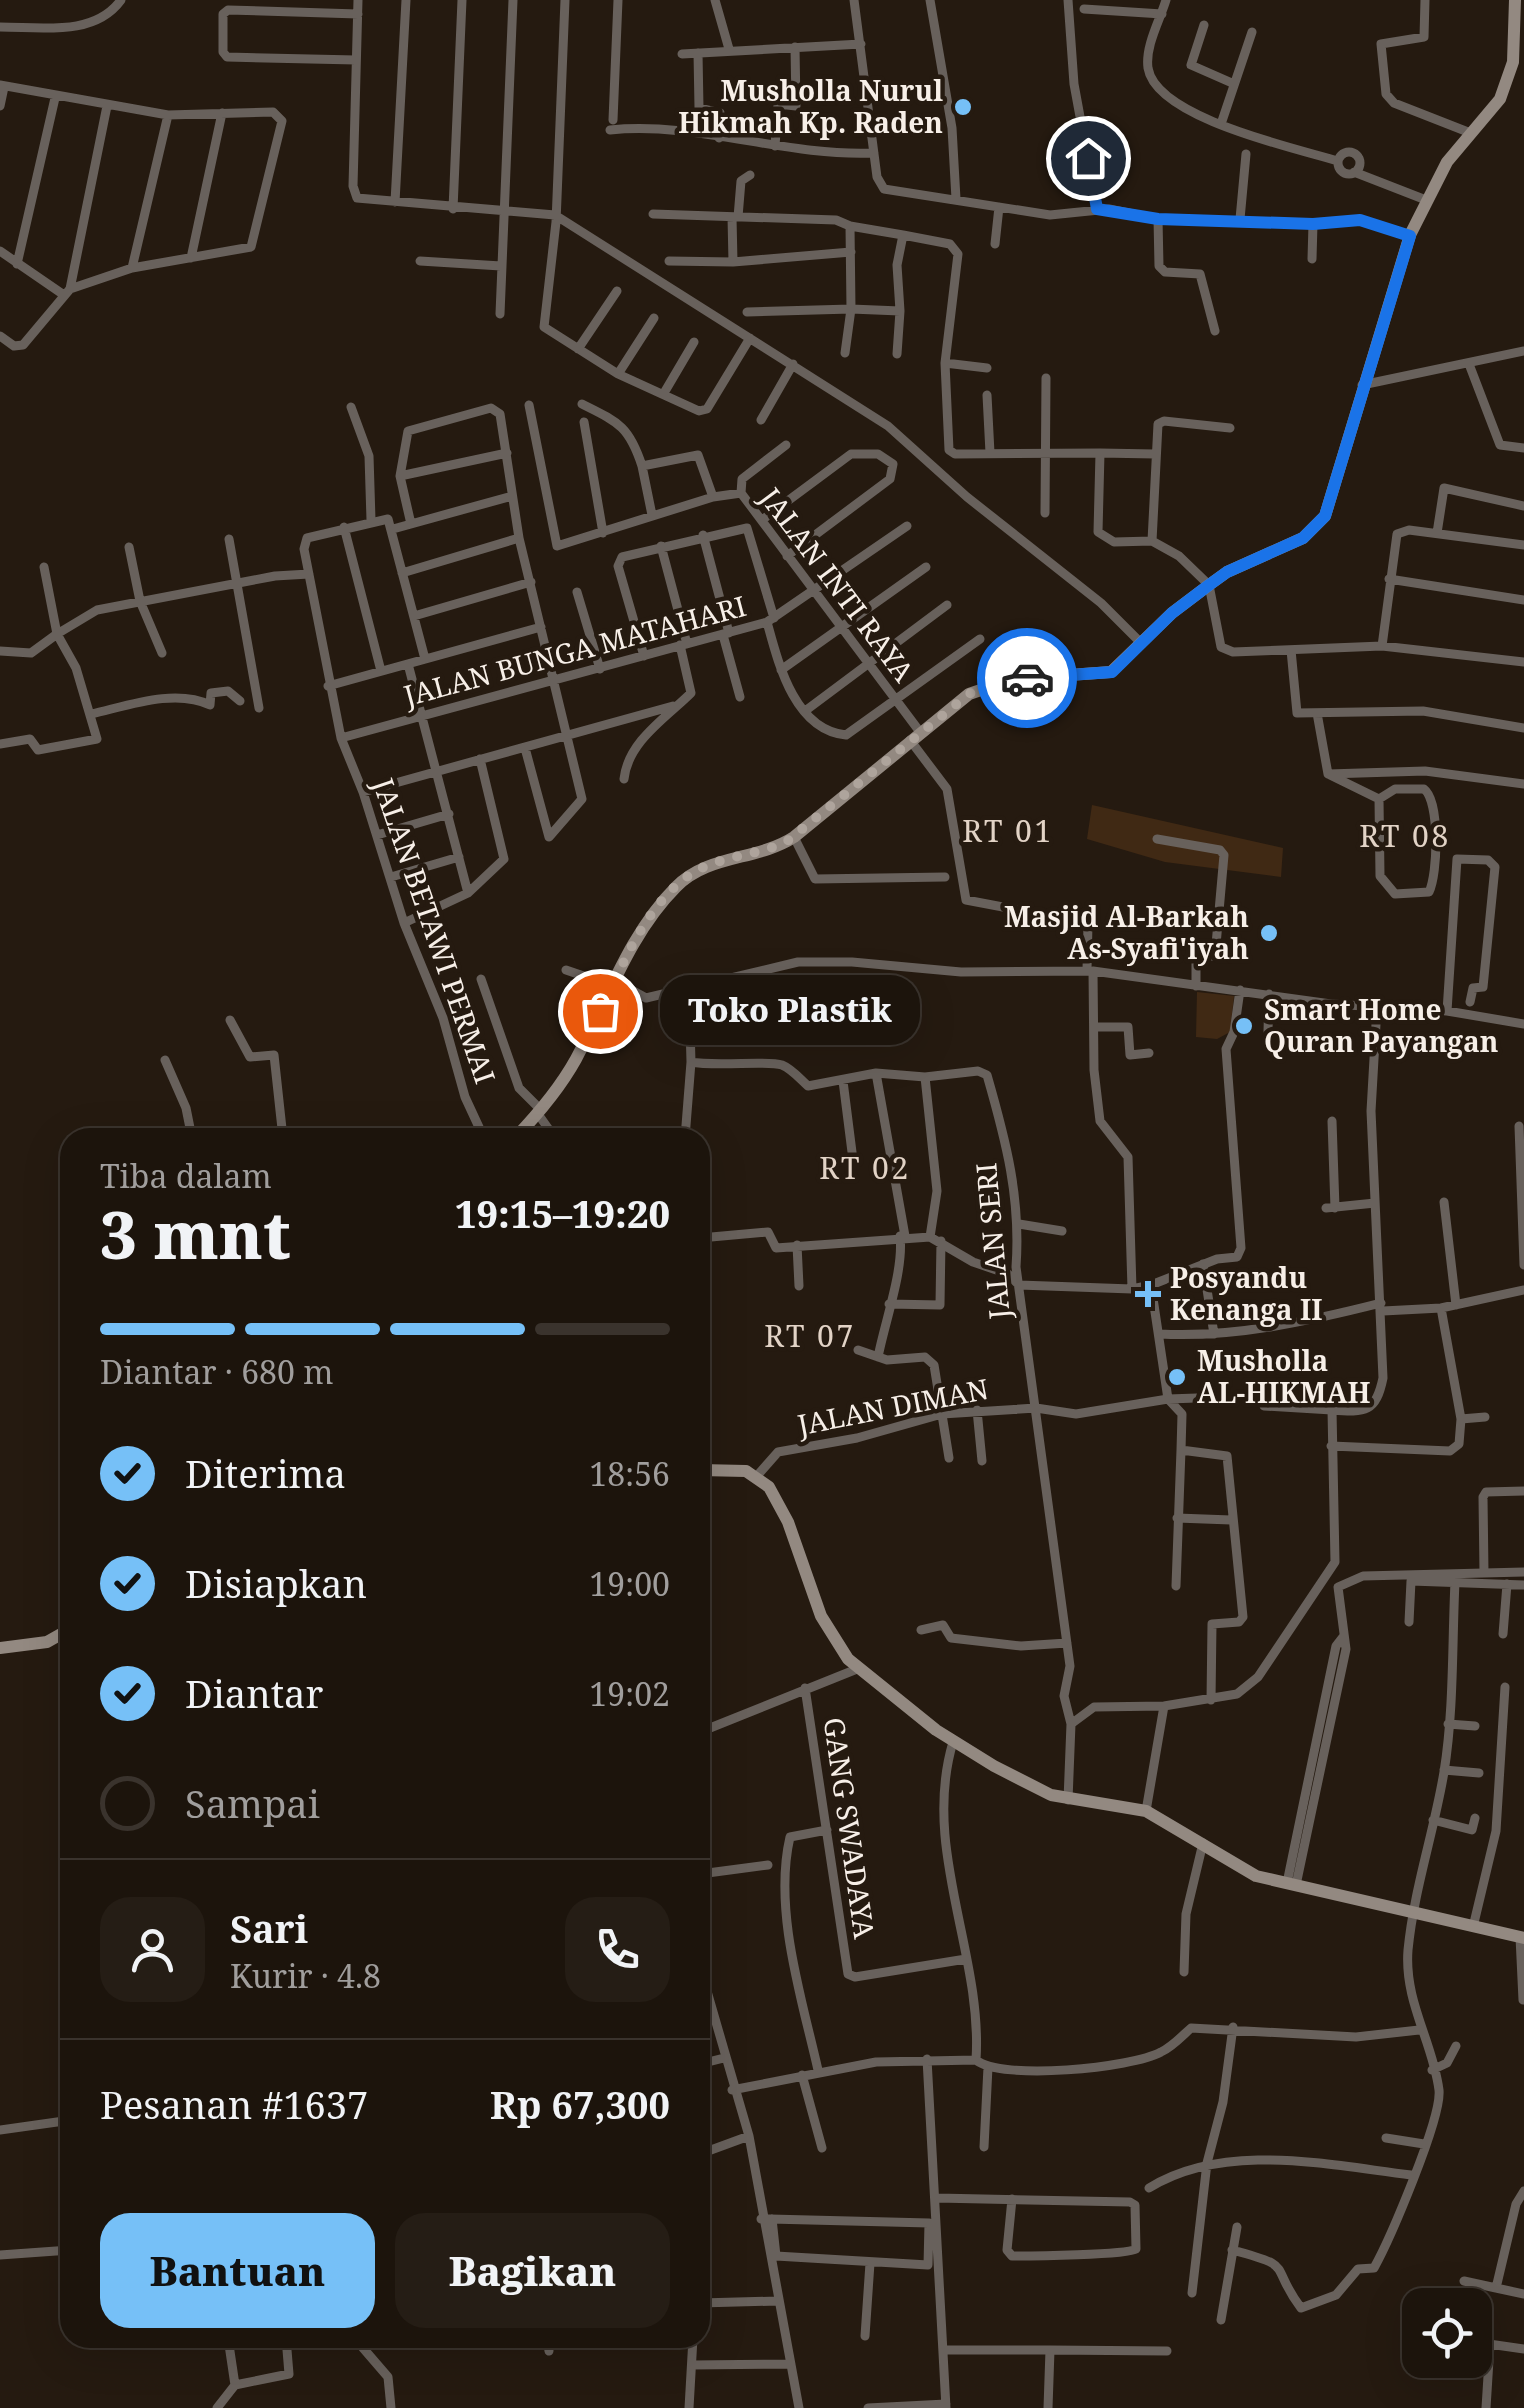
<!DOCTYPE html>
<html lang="id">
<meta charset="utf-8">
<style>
:root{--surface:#1c140c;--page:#251d15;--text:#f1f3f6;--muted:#a09e9d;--line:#3a332d;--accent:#76c0f7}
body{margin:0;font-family:"Noto Serif",serif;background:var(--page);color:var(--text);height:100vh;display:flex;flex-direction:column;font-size:38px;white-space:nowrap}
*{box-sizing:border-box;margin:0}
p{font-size:32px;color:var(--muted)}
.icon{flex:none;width:55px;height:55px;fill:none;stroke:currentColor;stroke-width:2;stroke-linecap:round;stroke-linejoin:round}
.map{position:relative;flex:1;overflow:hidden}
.details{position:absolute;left:60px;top:1128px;width:650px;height:1220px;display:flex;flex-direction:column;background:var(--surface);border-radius:30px;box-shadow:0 10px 40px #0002,0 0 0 2px var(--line)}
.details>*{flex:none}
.fabs{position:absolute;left:1402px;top:2288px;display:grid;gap:20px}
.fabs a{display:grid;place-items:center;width:90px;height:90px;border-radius:20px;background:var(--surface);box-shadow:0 10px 40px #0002,0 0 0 2px var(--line);font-size:50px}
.pin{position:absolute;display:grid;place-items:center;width:85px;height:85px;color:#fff;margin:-42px;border:5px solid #fff;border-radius:50%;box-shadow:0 2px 10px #0007}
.courier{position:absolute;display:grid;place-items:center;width:100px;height:100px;margin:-50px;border:8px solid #1a73e8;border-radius:50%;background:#fff;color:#222;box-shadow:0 2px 12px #0007}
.bubble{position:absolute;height:70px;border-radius:30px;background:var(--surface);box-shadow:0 10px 40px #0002,0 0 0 2px var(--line);font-size:32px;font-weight:800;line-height:70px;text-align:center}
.head em{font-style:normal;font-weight:800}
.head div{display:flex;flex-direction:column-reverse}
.head{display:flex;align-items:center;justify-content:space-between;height:170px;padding:0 40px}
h1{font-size:65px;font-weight:800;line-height:75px}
.bar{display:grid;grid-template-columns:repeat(4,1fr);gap:15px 10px;align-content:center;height:120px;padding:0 40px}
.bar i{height:12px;border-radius:8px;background:var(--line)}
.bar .current{background:var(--accent)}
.bar p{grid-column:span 4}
.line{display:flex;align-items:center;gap:25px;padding:0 40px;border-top:2px solid var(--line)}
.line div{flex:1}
.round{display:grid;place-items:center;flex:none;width:105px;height:105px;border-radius:30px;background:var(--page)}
ol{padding:0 40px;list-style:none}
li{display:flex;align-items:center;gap:30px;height:110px}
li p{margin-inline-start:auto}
li .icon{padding:10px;border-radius:50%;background:var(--accent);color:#111;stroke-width:4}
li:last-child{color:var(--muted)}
li i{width:55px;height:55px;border:5px solid var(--line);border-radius:50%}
.action{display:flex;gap:20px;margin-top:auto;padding:20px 40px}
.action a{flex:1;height:115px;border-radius:30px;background:var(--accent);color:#111;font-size:40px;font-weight:800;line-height:115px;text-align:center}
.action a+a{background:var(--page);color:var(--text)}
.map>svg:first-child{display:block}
.green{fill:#402914}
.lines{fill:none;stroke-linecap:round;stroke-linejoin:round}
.street{stroke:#68615c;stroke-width:9}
.secondary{stroke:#938981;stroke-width:12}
.done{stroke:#aea49c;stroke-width:10;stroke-dasharray:0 18}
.route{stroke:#1a73e8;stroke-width:12}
.poi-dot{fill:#76c0f7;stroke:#251a10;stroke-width:4}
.labels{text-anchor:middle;stroke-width:9;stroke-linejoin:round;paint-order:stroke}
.poi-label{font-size:28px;font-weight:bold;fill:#f7efe8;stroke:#251a10;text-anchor:start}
.street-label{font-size:28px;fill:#f7efe8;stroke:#251a10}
.neighbourhood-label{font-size:30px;letter-spacing:2.5px;fill:#e2d3c6;stroke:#251a10}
</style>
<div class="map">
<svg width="1524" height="2408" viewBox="0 0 1524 2408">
<rect width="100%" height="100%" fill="#251a10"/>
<path class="green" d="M1092,805L1283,848L1281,877L1165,862L1087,839Z
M1197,992L1234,996L1230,1032L1217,1039L1196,1037Z"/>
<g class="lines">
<path class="street" d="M358,0L353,186L357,198L555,215L888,426L967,497L1101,603L1142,644
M565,0L556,222L544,327L618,374L699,411L707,409L750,338
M715,0L729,49
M854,0L877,177L884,189L1050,215L1109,209L1158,219L1313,224L1360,220L1410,235
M930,0L952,128L956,199
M1068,0L1074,84L1097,209
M1166,0C1160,20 1145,46 1148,68C1156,118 1295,148 1338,161
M1425,0L1424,37L1381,44L1386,94L1394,103L1468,132
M1084,9L1162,14
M1204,25L1191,65L1232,83
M0,27C41,27 94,37 121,0
M698,53L699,108L720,113L719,138
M682,54L861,44
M356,60L227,57L223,52V14L228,10L358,14
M0,85L168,115L273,112L282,121L251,247L132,268L70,289L23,345L14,346L0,336
M0,106L4,87
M613,120L618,0
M1221,124L1252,32
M610,130C698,121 785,157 874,153
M775,146L778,104L796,106L795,47
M1338 163a11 11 0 1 1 22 0a11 11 0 1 1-22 0Z
M1354,172L1426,200
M395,202L406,0
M453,209L462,0
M653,214L836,220L850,226L851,309L900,311L897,265L903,235L950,244L958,254L945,363L949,450L955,454L1100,453L1098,532L1114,542L1152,541L1179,556L1209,585L1221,647L1233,652L1382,646L1524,662
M732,217L733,262
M738,217L741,181L750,175
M1158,219L1159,266L1165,272L1200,274L1215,331
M1240,219L1246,154
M850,226L903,235
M995,244L999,207
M0,251L64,295
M191,258L222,113
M1312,259L1313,224
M420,261L501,266
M669,261L733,262L851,252
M17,264L55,98
M132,268L168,115
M70,289L107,106
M747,312L851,309L845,353
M500,314L513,0
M578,349L617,291
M897,354L900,311
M945,363L987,368
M1469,364L1500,445L1524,448
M618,374L654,318
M1362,385L1524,351
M664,393L694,342
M987,395L990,453
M582,404C618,422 629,426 642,466
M529,405L557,546L713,497L741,493L920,732
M351,407L369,456L371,520
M761,420L793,364
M584,422L603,533
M1100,453L1155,454
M400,476L507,453
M741,493L742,479L786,445
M1045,513L1046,378
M652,515L642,466L698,455L713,497
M762,520L851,454H878L893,464L890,479L787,556
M411,524L512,496
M344,527L381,671
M393,529L411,524L400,476L408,431L491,408L500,414L519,538
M1437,533L1444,488L1524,506
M703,535L729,633
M229,539L259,708
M1152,541L1158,424L1164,421L1230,428
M661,546L687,644
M129,547L140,601L162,653
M402,573L519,538L582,799L549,837L525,748
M1389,579L1524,600
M577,592L600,669
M414,616L531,582
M767,622C778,662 794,730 846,735L980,639
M723,635L740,697
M1382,646L1397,534L1409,530L1524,545
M1291,650L1297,713L1423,711L1524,728
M0,651L31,653L57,634L44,567
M644,656L618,566L622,557L747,528L774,618
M425,659L388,519L307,538L304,549L341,738L363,792L404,923L443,1018L465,1097L484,1138
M408,664L468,893L504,859L480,759
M781,670L926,567
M328,686L541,627
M805,711L947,605
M1317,713L1328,774L1379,799
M91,714C127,706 175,688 210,705L211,693L228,691L240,701
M341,738L767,622L907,526
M910,740L947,789L966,900L1088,923L1087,970
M0,744L30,739L38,750L97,739L76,668L57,634L97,610L275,576L309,574
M1328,774L1425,771L1524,784
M624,779C628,741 667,717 691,693L680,645
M1395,789H1424C1440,801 1438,874 1429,892L1395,894L1380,876L1379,799Z
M363,792L673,706
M377,835L449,814
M794,837L815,879L945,877
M1157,839L1220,850L1224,855L1215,956L1196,957V986
M391,877L459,857
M404,923L468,893
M566,970L613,986
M1093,971L1094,1070L1100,1121L1128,1157L1132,1289
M481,979L519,1088L541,1110
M615,981L646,998L798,962H852L961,972L1093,971L1331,1004L1447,1011L1524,1024
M1447,1011L1457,859L1488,860L1495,867L1483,987L1473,988L1470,1002
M230,1020L250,1057L274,1055L283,1138
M1094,1027H1128L1130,1055L1149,1053
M1268,1031L1269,994
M165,1060L186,1108L192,1138
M691,1062C717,1067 767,1060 782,1065C792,1069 800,1079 808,1086L876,1073L925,1077L978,1071L987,1075C1006,1141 1021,1198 1016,1267L1070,1666L1064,1696L1071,1724
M876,1073L905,1236
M925,1077L937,1191L930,1237
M843,1081L853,1160
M538,1114L555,1138
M1332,1121L1335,1208
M1519,1126L1524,1265
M685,1138L691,1062L689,990
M1444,1202L1456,1305
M1326,1208L1375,1203
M1019,1224L1062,1231
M700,1238L768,1232L776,1248L930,1237L973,1262L1008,1274L1019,1285L1132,1289L1151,1285L1168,1399L1182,1414L1181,1450L1227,1456L1243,1617L1239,1622L1212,1624L1211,1700
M797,1245L799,1286
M1203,1264L1214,1334
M1151,1285L1217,1259L1237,1257L1241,1248L1226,1049L1234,1032L1240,990
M889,1304L940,1305L941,1241
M1441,1308L1461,1419
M1383,1311L1441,1308L1524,1290
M1160,1334C1233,1338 1310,1321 1381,1303
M858,1350L887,1360L925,1357L934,1365L949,1458
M878,1357C885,1321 904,1270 900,1236
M1264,1406L1332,1410
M977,1410L982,1461
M1331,1446L1450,1451L1459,1444L1461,1419L1485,1417
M756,1477L778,1452L857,1438L942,1414L1036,1408L1076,1414L1168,1399L1226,1397
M1177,1518L1231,1520
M1484,1573L1483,1497L1486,1492L1524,1491
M1176,1586L1181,1450
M1409,1622L1411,1581L1524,1585
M921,1630L943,1625L951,1638L1021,1646L1067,1643
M1503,1634L1507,1584
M805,1688L848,1974L855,1977L966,1959
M1448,1724L1475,1726
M700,1732L857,1669
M953,1742C921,1849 983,1954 976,2060
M1444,1770L1479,1773
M1068,1800L1071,1724L1094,1707L1164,1706L1237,1694L1258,1677L1335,1562L1332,1410C1366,1413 1376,1412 1383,1378L1371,1111L1376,1024L1370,1005
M1146,1811L1164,1706
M1433,1820L1472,1830L1475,1818
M700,1874L768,1865
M1287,1883L1336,1646L1343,1637
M1296,1885L1346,1649L1338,1587L1363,1576L1524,1572
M1473,1927L1496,1831L1505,1687
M1520,1937L1523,2000
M700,1967L749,2136L799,2408
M1184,1972L1186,1914L1203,1843
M927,2059L946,2408
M700,2064L724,2058
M818,2070C802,1999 773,1910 790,1837L827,1830
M1432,2070L1447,2063L1456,2046
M802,2075L822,2148
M732,2090L876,2062L976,2060C1001,2081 1132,2068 1161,2052C1172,2047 1182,2036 1191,2028L1356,2037L1419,2030
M0,2130L64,2121L70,2098
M1386,2138L1424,2144
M984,2147L988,2067
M700,2154L749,2136
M1149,2188C1225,2141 1328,2165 1411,2175
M937,2198L1130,2202L1135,2205L1136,2249C1127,2255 1030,2256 1012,2256L1007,2250L1012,2199
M761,2219H770L929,2223L928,2265L776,2256L772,2219
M1232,2250C1297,2267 1268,2264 1301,2308L1336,2295L1358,2269L1374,2268C1390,2239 1442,2118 1439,2090C1433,2042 1404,2002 1408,1950C1414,1889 1434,1832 1444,1772C1454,1710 1452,1644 1455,1582
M0,2255L70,2250
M1464,2281L1496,2288L1516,2204L1524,2191
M1496,2288L1524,2294
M1192,2293L1207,2163L1223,2102L1233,2027
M700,2303L777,2301
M1221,2320L1237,2227
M865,2336L870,2263
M228,2338L235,2385
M362,2338L363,2348L388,2377L391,2408
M547,2338L549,2351
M1475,2342L1524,2349
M943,2350H1050L1048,2408
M1050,2350L1167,2351
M692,2365L791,2364
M217,2408L235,2385L289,2374L286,2338
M689,2408L693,2338
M868,2408L946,2404
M1486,2408L1490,2344"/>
<path class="secondary" d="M515,1138C538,1114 560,1088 576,1059C607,1001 629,934 676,887C708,854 757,861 794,837L969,694L1013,679L1111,672L1172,613L1209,585L1227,572L1303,538L1325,516L1410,235L1447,162L1500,99L1513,62L1515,0
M700,1470L746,1471L769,1487L788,1522L821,1616L848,1659L936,1730L994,1766L1051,1795L1146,1811L1256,1876L1524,1938
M0,1648L47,1642L70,1629"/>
</g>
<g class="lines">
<path class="done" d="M600,1011C625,961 653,885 711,864C736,855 762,853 786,842L969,694L987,685L1027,678"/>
<path class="route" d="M1027,678L1112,672L1172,613L1209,585L1227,572L1303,538L1325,516L1410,236L1360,220L1313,224L1158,219L1097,209L1088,158"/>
</g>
<g class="poi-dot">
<circle cx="963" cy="107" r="10"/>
<circle cx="1269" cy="933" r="10"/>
<circle cx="1244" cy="1026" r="10"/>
<path d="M1143 1279h10v10h10v10h-10v10h-10v-10h-10v-10h10z"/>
<circle cx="1177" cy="1377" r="10"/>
</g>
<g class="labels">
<g class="poi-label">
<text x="943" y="101" text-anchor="end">Musholla Nurul<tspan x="943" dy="32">Hikmah Kp. Raden</tspan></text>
<text x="1249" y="927" text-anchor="end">Masjid Al-Barkah<tspan x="1249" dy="32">As-Syafi'iyah</tspan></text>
<text x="1264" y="1020">Smart Home<tspan x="1264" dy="32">Quran Payangan</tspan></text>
<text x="1170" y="1288">Posyandu<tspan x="1170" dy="32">Kenanga II</tspan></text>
<text x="1197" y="1371">Musholla<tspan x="1197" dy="32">AL-HIKMAH</tspan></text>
</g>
<g class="street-label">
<text transform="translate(837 585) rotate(53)" y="10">JALAN INTI RAYA</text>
<text transform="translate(575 651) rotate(-15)" y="10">JALAN BUNGA MATAHARI</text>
<text transform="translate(434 931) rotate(71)" y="10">JALAN BETAWI PERMAI</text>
<text transform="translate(993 1241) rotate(-95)" y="10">JALAN SERI</text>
<text transform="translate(893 1407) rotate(-11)" y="10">JALAN DIMAN</text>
<text transform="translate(849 1828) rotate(82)" y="10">GANG SWADAYA</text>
</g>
<g class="neighbourhood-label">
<text x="1008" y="842">RT 01</text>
<text x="1405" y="847">RT 08</text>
<text x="865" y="1179">RT 02</text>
<text x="810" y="1347">RT 07</text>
</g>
</g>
</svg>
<div class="fabs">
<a><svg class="icon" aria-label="locate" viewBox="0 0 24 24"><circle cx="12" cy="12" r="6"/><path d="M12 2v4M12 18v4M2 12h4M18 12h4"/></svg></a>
</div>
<div class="pin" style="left:600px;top:1011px;background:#ea580c"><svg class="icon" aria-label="bag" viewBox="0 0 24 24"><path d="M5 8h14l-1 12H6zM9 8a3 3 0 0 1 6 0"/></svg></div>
<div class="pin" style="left:1088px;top:158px;background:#1f2937"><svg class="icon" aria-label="home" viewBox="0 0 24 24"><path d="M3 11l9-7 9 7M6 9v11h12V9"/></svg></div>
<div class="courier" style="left:1027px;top:678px"><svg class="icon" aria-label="car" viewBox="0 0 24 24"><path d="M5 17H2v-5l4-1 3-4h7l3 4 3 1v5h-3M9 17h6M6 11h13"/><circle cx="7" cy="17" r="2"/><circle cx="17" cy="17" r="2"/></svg></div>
<div class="bubble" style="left:660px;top:975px;width:260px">Toko Plastik</div>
<section class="details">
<div class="head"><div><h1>3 mnt</h1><p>Tiba dalam</p></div><em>19:15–19:20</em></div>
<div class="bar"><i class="current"></i><i class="current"></i><i class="current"></i><i></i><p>Diantar · 680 m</p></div>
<ol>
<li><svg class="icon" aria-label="check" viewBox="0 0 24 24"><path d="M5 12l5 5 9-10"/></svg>Diterima<p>18:56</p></li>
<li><svg class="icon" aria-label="check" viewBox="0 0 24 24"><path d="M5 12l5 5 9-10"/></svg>Disiapkan<p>19:00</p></li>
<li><svg class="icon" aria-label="check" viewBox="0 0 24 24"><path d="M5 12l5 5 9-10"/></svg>Diantar<p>19:02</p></li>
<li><i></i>Sampai</li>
</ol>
<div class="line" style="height:180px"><a class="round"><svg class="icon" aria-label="person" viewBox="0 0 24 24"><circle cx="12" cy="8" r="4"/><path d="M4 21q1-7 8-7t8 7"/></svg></a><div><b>Sari</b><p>Kurir · 4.8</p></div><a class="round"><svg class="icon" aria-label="phone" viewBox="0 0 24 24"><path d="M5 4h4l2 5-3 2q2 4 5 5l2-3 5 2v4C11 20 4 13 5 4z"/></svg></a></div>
<div class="line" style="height:130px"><div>Pesanan #1637</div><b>Rp 67,300</b></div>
<div class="action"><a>Bantuan</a><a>Bagikan</a></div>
</section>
</div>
